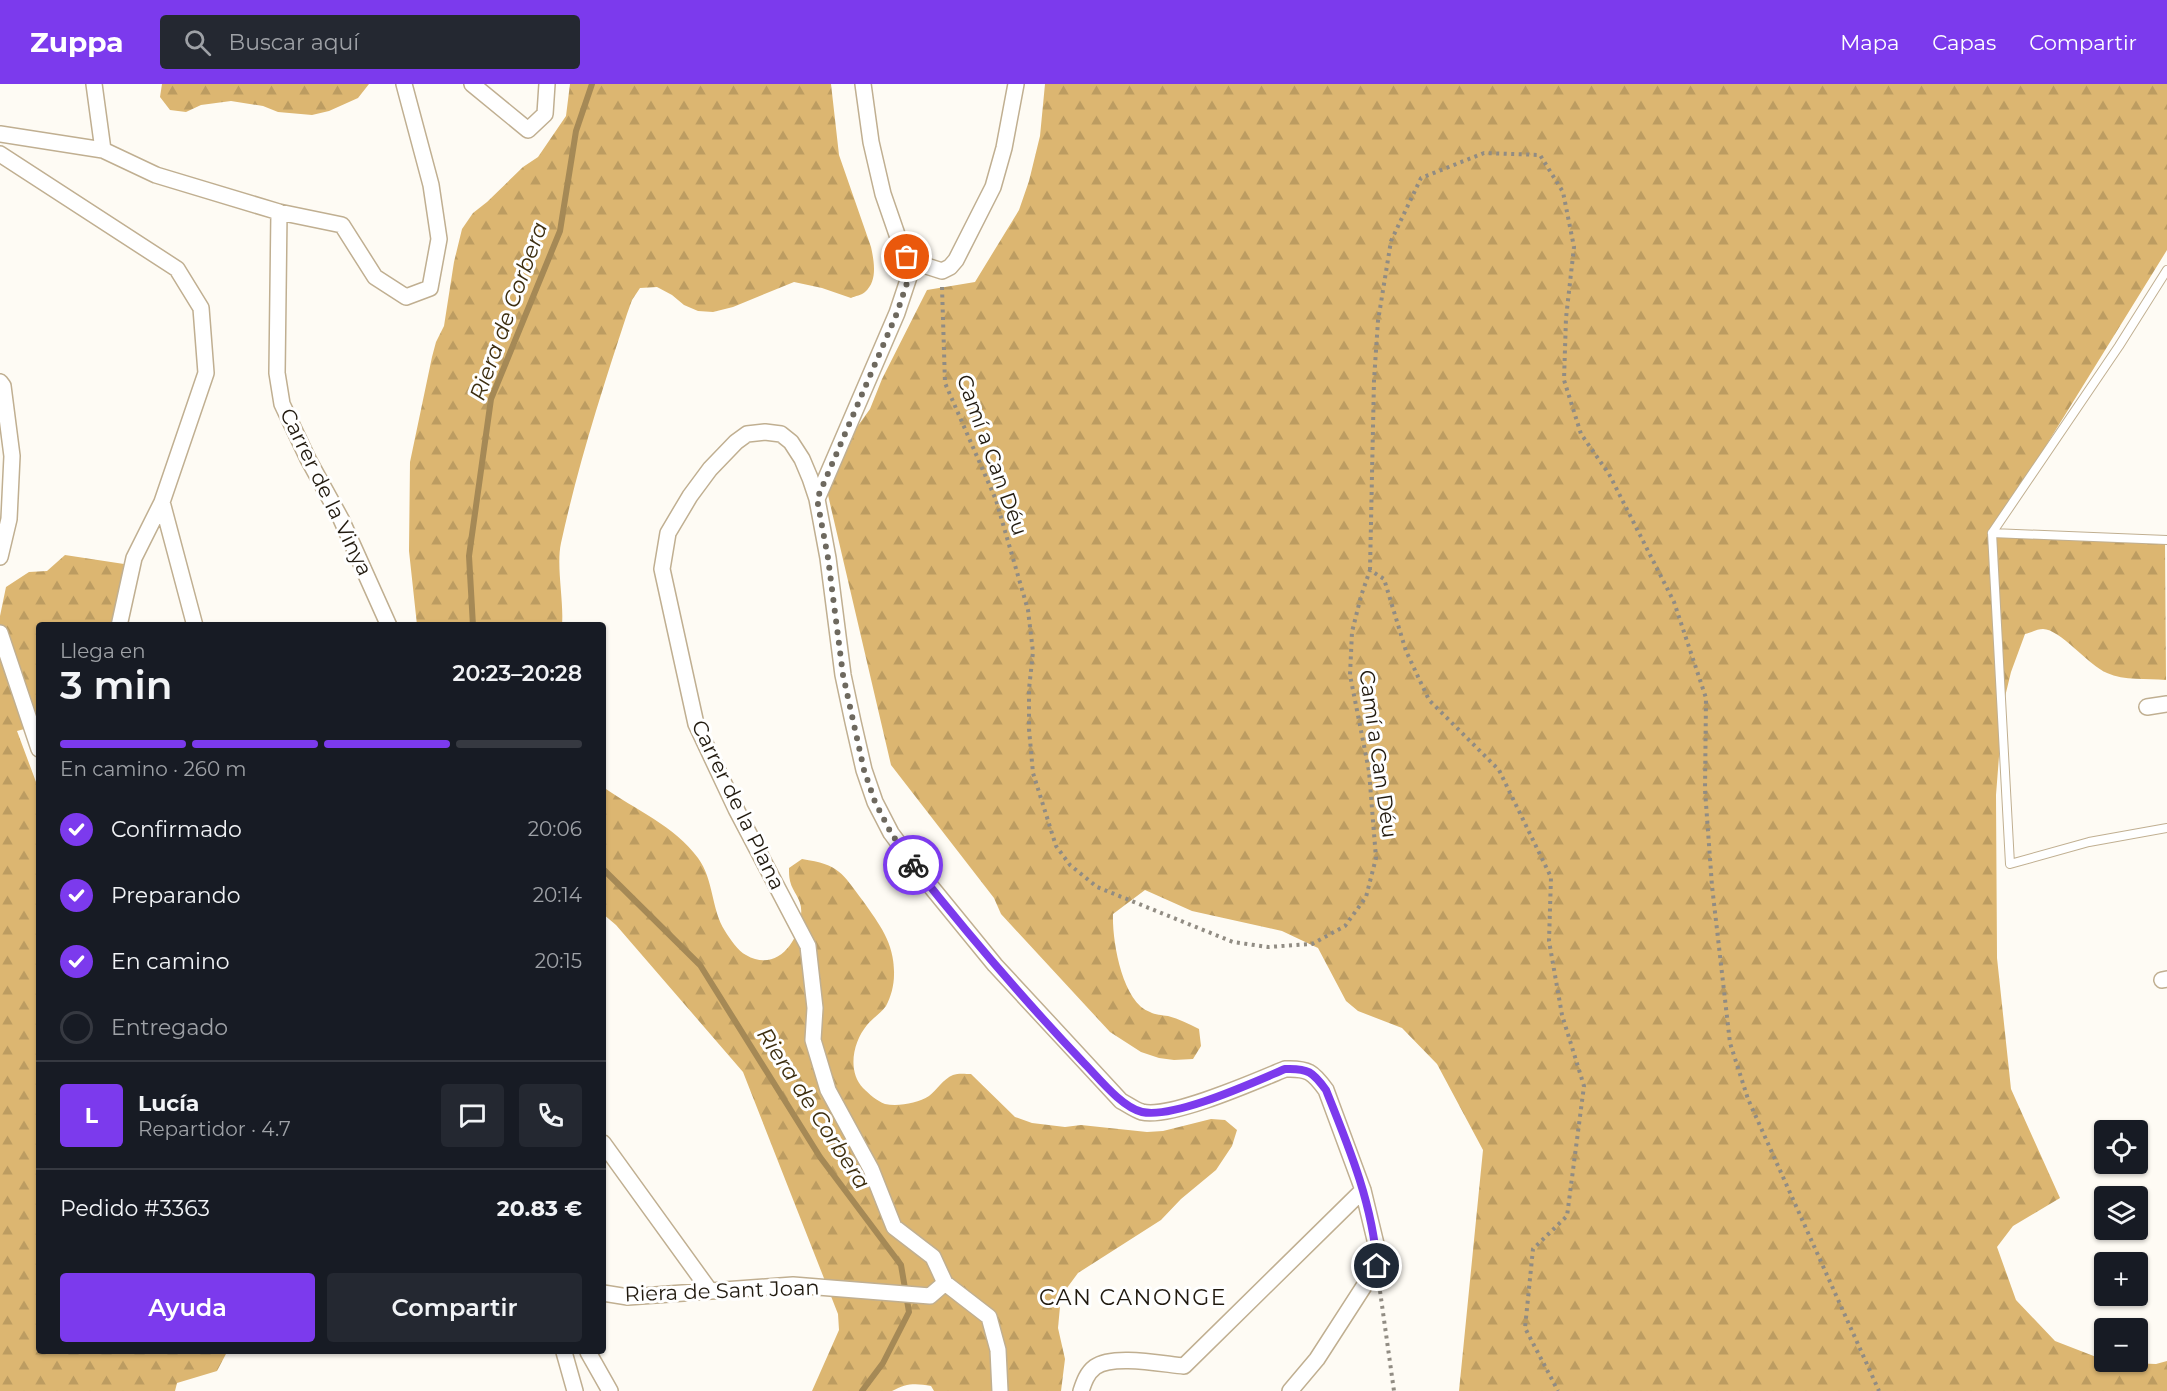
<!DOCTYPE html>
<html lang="es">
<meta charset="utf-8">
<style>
:root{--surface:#171b24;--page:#242831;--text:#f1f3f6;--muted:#9ea1a6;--line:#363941;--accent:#7c3aed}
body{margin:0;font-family:Montserrat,sans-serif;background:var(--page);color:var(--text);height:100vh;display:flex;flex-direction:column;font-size:22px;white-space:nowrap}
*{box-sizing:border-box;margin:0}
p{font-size:20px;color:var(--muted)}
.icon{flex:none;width:33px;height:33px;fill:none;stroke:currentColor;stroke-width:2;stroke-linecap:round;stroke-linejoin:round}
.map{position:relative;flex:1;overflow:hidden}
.details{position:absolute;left:36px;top:538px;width:570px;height:732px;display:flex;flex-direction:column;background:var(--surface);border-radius:6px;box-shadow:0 2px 4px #0004}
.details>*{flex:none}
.controls{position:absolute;left:2094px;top:1036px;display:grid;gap:12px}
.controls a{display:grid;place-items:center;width:54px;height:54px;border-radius:6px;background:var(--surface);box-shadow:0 2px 4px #0004;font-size:30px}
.pin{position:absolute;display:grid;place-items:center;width:51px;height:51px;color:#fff;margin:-26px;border:3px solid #fff;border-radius:50%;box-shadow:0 2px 6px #0007}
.courier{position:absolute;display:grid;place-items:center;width:60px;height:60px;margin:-30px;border:4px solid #7c3aed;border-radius:50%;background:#fff;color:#222;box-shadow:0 2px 8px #0007}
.head em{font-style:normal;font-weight:600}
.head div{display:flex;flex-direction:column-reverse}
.head{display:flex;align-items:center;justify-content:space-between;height:102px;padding:0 24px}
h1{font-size:39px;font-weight:600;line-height:45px}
.bar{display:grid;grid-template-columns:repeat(4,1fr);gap:9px 6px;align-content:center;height:72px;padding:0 24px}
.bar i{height:8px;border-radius:4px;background:var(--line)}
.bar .active{background:var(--accent)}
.bar p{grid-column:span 4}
.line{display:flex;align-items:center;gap:15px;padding:0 24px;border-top:2px solid var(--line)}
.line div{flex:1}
.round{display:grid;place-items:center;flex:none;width:63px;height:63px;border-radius:6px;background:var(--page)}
ol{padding:0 24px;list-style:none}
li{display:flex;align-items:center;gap:18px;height:66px}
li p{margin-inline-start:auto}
li .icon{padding:6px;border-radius:50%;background:var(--accent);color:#fff;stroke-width:4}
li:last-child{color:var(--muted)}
li i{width:33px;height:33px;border:3px solid var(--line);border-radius:50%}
.cta{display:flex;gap:12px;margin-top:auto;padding:12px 24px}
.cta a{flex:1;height:69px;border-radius:6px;background:var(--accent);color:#fff;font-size:24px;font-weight:600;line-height:69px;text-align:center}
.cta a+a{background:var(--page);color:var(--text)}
header{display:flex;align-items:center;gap:36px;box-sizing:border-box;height:84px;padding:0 30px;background:var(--accent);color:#fff}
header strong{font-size:28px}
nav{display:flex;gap:33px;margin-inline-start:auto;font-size:21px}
.search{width:420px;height:54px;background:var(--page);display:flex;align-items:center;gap:15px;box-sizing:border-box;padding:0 21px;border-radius:6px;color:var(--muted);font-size:22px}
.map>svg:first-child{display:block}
.forest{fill:url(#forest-firs)}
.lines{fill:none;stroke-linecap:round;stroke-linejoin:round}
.stream{stroke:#a58956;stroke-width:6}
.service-casing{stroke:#c0af91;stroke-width:10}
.minor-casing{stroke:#c0af91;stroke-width:18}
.path{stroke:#918c83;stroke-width:4;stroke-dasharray:3 4.5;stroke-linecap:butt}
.service{stroke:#fff;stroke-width:8}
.minor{stroke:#fff;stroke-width:15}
.done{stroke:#6e695f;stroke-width:6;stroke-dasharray:0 10.8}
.route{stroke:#7c3aed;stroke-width:8}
.labels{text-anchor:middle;stroke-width:6;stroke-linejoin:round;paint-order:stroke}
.street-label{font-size:21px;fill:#211a0f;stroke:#fff}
.water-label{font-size:22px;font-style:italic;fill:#3d2e0f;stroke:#fff}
.neighbourhood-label{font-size:22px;letter-spacing:1.5px;fill:#211a0f;stroke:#fff}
</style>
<header>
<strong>Zuppa</strong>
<div class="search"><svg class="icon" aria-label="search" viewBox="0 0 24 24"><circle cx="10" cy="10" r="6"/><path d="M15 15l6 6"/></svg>Buscar aquí</div>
<nav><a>Mapa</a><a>Capas</a><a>Compartir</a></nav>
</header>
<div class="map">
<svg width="2167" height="1307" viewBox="0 0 2167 1307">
<defs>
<pattern id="forest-firs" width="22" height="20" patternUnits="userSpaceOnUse" patternTransform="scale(1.5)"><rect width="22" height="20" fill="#dcb671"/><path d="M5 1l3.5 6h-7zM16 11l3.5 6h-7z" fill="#bc9c61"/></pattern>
</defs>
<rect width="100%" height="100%" fill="#fefbf4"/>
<path class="forest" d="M162,0H369L358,14L329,27L312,31L278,28L263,22L231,17L201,21L186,28L170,26L160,13Z
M570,0H831L839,71L871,163C874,177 878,197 865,208C862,211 855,212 851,214L822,204L794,198L733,223L713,228L698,227L684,221L672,211L657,203L640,204L632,216L627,230C602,306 578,381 561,459C556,482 564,517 562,541H417L409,467L410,378L432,273L436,258L444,242L454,178L462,145L473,129L487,118L523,83L538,73L566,32Z
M1045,0H2167V166L1992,449L2165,459L2166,596C2147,594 2124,597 2107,589C2088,581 2060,545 2043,545C2037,545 2030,549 2025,550L2011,588L2003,621L1996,711L1997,874L2011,1005L2060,1114L2013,1142L1997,1163L2016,1216L2055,1257L2104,1276V1278L2156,1280L2167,1277V1307H1459L1483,1066L1437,980L1402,944L1358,927L1346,917L1318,864L1282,847L1192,827L1145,806L1113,830C1112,856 1122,918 1150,928C1155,931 1162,931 1168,932C1179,935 1189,940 1199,945L1201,962L1193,975L1174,976L1159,974L1141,968L1110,948L1001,830L994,814L891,681L828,411L830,394L852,350L870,325L882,295L927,206L975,198L1019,126L1029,97L1040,52Z
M65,471L124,480L112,541L39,542V641L17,647L39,706V1268H227L217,1287L177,1299L175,1307H0V532L6,503L29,488L47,487Z
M603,703C634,725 675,742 698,774C714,796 711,825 725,847C730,855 738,867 746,871C776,889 799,858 801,831C803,815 793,810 790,797C789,793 789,788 789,784L802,775C840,781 841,788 863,817C880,841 895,860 894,891C894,901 891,913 886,922C880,930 873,934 867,941C853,958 847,987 863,1004C869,1010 877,1017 885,1020C898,1023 918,1019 929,1012C937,1006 943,995 953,991C958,989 966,990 971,990L1015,1033L1032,1039L1065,1043L1081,1041L1147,1048L1163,1047L1211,1035L1225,1036L1237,1046L1232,1062L1216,1086L1181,1115L1161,1136L1078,1189L1061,1212L1058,1244L1065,1275L1061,1307H934L931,1302C916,1299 906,1299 892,1307H812L839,1246L838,1230L743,988L616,841L603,830Z"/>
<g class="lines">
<path class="stream" d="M473,542L469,472L491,315L560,147L576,47L592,0
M603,785L700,881L820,1073L901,1181L909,1228L883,1279L862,1307"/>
<g class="service-casing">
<path id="service" d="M2167,186L2119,262L1992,449L2167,456
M1992,449L2010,780L2089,758L2167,744"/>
</g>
<g class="minor-casing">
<path id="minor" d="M94,0L103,66
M472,0L528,46L545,30L547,0
M863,0L871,58L883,110L902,165L914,178L942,187L950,183L956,176L993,103L1004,64L1016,0
M0,50L103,66L156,91L279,128L342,141L375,193L406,213L430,204L439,155L431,101L404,0
M0,70L177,185L201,224L206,289L162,418L195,542
M279,128L277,289L282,320L308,375L341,435L389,542
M0,298L3,302L12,372L9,435L0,473
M817,415L897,229L914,178
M119,542L134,474L162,418
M0,549L39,665
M2147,623L2167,620
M2162,896L2167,895
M603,1059L710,1207
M603,1209L628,1213L793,1201L930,1212L945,1199
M564,1268L575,1307
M588,1268L610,1307
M1000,1307L998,1266L989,1233L945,1199L933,1173L894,1143L871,1085L828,1006L813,956L815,924L808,862L736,725L696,640L662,485L668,449L690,412L710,385L736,358L747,350L765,348L781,350L791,358L802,375L810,394L817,415L828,474L843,591L853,638L864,686L875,718L891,749L928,799L995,881L1121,1017C1127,1020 1135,1026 1142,1028C1170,1035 1256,997 1285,985C1308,984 1313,988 1326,1006L1363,1106L1376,1160L1377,1182L1317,1275L1290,1307
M1081,1307C1084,1298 1087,1289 1095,1283C1113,1270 1162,1280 1184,1282L1363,1106"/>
</g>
<path class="path" d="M942,203L945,299L996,416L1028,526L1033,568L1029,605V645L1033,689L1056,762L1070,781L1097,803L1233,858L1268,863L1312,860L1345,842L1366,813L1376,774L1369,687L1350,591L1352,548L1361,512L1370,486L1384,495L1406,567L1429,616L1499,686L1551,793L1549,857L1562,931L1584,1002L1567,1132L1533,1165L1525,1244L1558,1307
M1370,486L1374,296L1378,237L1391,157L1421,94L1484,69L1540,71L1563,108L1574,163L1566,234L1564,296L1581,350L1609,390L1674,518L1706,614L1705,706L1712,802L1730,959L1748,1015L1879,1307
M1380,1207L1394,1307"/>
<use href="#service" class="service"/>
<use href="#minor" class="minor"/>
</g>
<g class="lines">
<path class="done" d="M907,173L914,178L897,229L817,415L828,474L843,591L864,686L875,718L891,749L913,781"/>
<path class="route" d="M913,781C967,849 1023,915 1083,978C1098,993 1121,1023 1142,1028C1174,1035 1254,998 1285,985C1308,984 1313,988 1326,1006C1349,1063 1373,1121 1377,1182"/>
</g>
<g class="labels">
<g class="street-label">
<text transform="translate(992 371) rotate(70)" y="7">Camí a Can Déu</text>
<text transform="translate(326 408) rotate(64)" y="7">Carrer de la Vinya</text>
<text transform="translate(1378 670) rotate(82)" y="7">Camí a Can Déu</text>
<text transform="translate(738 721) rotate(64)" y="7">Carrer de la Plana</text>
<text transform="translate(722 1207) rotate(-2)" y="7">Riera de Sant Joan</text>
</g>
<g class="water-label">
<text transform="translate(508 227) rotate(-70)" y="8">Riera de Corbera</text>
<text transform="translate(814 1024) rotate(57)" y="8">Riera de Corbera</text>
</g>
<g class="neighbourhood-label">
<text x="1133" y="1221">CAN CANONGE</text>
</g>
</g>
</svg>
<div class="controls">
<a><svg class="icon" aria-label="locate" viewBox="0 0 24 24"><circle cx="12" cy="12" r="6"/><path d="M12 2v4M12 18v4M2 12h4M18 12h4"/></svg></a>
<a><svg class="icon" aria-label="layers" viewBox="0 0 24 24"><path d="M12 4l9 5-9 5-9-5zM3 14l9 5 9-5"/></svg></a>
<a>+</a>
<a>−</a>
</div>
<div class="pin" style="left:907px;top:173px;background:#ea580c"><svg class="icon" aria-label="bag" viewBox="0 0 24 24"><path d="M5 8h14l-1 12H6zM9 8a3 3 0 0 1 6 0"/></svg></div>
<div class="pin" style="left:1377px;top:1182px;background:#1f2937"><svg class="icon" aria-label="home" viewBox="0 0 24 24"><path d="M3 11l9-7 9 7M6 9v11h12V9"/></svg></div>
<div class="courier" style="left:913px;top:781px"><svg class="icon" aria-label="bike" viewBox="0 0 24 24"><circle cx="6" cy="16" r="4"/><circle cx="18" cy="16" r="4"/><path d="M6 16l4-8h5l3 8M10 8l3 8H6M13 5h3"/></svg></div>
<section class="details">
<div class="head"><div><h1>3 min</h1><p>Llega en</p></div><em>20:23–20:28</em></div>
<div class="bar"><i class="active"></i><i class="active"></i><i class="active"></i><i></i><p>En camino · 260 m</p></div>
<ol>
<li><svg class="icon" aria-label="check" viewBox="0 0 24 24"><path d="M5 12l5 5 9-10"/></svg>Confirmado<p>20:06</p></li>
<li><svg class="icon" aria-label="check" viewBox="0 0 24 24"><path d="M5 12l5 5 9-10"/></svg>Preparando<p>20:14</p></li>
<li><svg class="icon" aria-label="check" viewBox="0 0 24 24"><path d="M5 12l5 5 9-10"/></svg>En camino<p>20:15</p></li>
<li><i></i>Entregado</li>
</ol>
<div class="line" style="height:108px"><b class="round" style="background:var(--accent);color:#fff">L</b><div><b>Lucía</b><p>Repartidor · 4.7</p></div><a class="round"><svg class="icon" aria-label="chat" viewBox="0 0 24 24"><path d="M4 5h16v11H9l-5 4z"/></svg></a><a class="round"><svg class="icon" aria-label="phone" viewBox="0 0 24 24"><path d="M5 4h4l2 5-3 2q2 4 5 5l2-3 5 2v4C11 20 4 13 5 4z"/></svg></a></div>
<div class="line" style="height:78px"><div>Pedido #3363</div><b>20.83 €</b></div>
<div class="cta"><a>Ayuda</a><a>Compartir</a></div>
</section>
</div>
